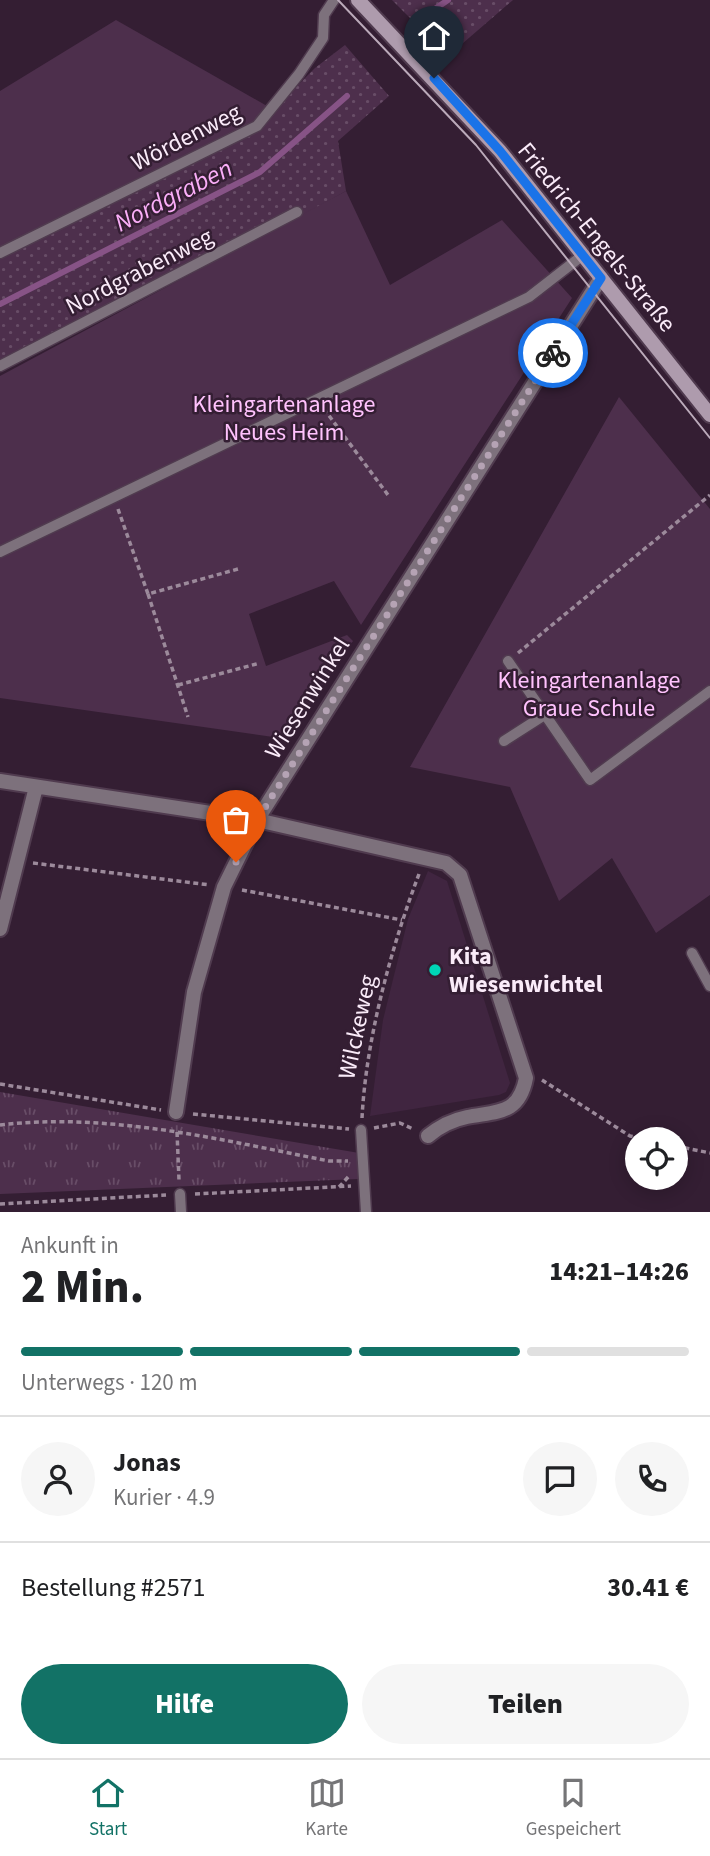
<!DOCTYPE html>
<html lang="de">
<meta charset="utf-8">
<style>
:root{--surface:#fff;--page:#f6f6f6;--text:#202124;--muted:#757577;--line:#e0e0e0;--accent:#127266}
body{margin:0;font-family:"Source Sans 3",sans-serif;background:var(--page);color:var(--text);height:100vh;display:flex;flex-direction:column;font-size:26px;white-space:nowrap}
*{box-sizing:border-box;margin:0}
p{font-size:23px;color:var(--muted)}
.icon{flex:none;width:38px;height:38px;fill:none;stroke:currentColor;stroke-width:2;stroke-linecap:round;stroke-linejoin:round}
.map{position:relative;height:1212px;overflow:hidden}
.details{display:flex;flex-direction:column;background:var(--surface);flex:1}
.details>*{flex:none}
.fabs{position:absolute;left:625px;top:1127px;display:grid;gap:14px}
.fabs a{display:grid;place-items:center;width:63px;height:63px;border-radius:50%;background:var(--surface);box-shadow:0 4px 18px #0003;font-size:35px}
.pin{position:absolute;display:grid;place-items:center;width:60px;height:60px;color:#fff;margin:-72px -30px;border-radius:50% 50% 50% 0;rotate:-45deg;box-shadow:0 0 7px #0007}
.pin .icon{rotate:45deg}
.courier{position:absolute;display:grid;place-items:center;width:70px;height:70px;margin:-35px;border:5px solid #1a73e8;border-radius:50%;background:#fff;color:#222;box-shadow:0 2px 9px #0007}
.summary em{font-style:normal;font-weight:800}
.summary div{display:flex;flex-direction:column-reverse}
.summary{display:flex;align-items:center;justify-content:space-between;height:119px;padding:0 21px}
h1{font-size:46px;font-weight:800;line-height:52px}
.bar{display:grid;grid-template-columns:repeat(4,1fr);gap:10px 7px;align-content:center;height:84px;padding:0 21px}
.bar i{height:9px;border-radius:5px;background:var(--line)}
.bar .selected{background:var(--accent)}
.bar p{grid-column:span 4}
.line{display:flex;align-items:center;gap:18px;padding:0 21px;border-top:2px solid var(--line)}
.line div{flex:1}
.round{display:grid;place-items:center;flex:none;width:74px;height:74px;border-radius:37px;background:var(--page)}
.action{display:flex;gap:14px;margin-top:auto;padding:14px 21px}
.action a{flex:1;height:80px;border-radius:42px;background:var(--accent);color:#fff;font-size:28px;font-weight:800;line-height:80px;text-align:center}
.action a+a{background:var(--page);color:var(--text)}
.tabs{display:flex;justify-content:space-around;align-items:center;height:98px;border-top:2px solid var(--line);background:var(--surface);font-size:19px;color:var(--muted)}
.tabs a{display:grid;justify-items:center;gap:4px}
.tabs .selected{color:var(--accent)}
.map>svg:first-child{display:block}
.built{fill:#402540}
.grass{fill:url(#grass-dots)}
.park{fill:url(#park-tufts)}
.garden{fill:#4d2f4c}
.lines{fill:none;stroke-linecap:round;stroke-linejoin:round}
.stream{stroke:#875386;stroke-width:6}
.service-casing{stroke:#503b4f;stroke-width:13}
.minor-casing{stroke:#503b4f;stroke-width:18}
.secondary-casing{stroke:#503b4f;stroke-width:18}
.path{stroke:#9c8a9b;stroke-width:3.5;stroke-dasharray:5 3.5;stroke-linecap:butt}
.service{stroke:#7d717c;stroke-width:10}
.minor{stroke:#7d717c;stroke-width:14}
.secondary{stroke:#ae9bad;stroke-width:14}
.tram{stroke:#bbaaba;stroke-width:2}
.done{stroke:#b5a3b4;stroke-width:7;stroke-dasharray:0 12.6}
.route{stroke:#1a73e8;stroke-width:9}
.poi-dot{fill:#00d5b7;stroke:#341e33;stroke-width:2.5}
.labels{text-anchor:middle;stroke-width:5;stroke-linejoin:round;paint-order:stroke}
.street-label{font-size:24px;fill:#faebf9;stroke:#341e33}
.park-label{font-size:24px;fill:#ffc2fd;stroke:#341e33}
.poi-label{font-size:24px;font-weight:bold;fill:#faebf9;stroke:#341e33;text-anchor:start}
.water-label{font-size:26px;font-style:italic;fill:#faaef8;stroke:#341e33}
</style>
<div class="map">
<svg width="710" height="1212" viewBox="0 0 710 1212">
<defs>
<pattern id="grass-dots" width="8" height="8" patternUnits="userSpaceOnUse" patternTransform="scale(1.75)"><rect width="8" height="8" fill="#4d2f4c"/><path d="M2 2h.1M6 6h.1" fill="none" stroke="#684d67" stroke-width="1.8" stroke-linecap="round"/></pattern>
<pattern id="park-tufts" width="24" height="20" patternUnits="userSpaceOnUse" patternTransform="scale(1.75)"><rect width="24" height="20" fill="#4d2f4c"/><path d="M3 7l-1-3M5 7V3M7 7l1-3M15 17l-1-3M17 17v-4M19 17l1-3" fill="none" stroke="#684d67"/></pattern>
</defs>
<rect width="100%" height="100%" fill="#341e33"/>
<path class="built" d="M428,871L447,881L510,1083L506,1092L499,1095L370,1116L383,1020L408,919Z"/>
<path class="grass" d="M392,0H513L448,56Z
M345,45L389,96L338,141L346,191L283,227L0,363V249L257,126L315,68Z"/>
<path class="park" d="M0,1092L359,1153L358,1179L0,1194Z"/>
<path class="garden" d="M116,20L267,106L257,126L0,252V91Z
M346,191L390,285L502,220L572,298L361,625L334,581L249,614L266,666L347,635L353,641L287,739L0,698V376Z
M619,397L710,509V895L656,933L612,858L559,901L510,787L410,767Z"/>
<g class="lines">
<path class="stream" d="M429,13L448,0
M0,304L260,172L347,96"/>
<g class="service-casing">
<path id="service" d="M0,253L257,126L299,74L323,38L324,15L334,0
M0,366L297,212
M0,552L529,297L583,255
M508,661L590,780L710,691
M504,741L546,714
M692,953L710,986
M361,1130L366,1212
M180,1194L181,1212"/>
</g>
<g class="minor-casing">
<path id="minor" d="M0,781L257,820L446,863L460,875L526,1078C519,1115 497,1111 467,1117C452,1120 440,1126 428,1136
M0,929L36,787
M176,1112L194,992L224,887L257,820L601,278"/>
</g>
<g class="secondary-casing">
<path id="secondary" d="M358,0L500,151L710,415"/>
</g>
<path class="path" d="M324,409L388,495
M118,509L148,594L238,569
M148,594L188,717
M518,653L710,495
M178,685L260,663
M33,863L210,885
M242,890L402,920
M542,1080L630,1136L645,1139
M0,1084L161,1110
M193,1114L349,1129
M362,1118C366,1039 391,948 419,874
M0,1125C109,1112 222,1140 329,1161H348
M374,1128L400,1123L413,1129
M177,1132L179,1180
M676,1146L710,1153
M339,1187L350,1175
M195,1194L351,1186
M0,1204L166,1195"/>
<use href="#service" class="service"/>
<use href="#minor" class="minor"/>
<use href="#secondary" class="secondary"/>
<path class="tram" d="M338,0L476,145L710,438"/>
</g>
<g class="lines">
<path class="done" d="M236,862L257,820L553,353"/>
<path class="route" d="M434,78L500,151L601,278L553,353"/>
</g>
<circle class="poi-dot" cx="435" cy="970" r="7"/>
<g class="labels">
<g class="street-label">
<text transform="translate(186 137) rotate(-27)" y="8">Wördenweg</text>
<text transform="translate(597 237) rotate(51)" y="8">Friedrich-Engels-Straße</text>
<text transform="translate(139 271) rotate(-27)" y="8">Nordgrabenweg</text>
<text transform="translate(307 698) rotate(-58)" y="8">Wiesenwinkel</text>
<text transform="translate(357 1027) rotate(-78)" y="8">Wilckeweg</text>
</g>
<g class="park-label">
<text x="284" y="412">Kleingartenanlage<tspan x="284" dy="28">Neues Heim</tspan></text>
<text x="589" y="688">Kleingartenanlage<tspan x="589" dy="28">Graue Schule</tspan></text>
</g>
<g class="poi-label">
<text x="449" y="964">Kita<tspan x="449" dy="28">Wiesenwichtel</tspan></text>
</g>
<g class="water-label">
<text transform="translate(173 195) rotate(-27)" y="9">Nordgraben</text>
</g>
</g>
</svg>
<div class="fabs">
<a><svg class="icon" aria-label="locate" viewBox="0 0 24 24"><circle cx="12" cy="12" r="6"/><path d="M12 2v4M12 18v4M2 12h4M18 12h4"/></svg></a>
</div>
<div class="pin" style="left:236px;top:862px;background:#ea580c"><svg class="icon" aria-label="bag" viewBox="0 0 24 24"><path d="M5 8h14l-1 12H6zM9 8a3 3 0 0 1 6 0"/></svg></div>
<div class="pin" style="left:434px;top:78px;background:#1f2937"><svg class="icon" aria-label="home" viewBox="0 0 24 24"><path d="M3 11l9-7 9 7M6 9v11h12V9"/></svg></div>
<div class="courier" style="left:553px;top:353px"><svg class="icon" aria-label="bike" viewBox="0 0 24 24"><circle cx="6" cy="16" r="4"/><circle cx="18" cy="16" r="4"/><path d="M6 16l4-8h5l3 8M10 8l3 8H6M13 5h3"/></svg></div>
</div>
<section class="details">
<div class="summary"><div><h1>2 Min.</h1><p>Ankunft in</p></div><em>14:21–14:26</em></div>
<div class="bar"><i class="selected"></i><i class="selected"></i><i class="selected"></i><i></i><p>Unterwegs · 120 m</p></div>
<div class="line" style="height:126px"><a class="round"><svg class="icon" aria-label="person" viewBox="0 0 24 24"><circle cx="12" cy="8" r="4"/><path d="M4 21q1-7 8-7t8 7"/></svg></a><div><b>Jonas</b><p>Kurier · 4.9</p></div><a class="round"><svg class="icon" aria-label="chat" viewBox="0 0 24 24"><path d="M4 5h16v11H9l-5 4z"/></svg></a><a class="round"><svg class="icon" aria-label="phone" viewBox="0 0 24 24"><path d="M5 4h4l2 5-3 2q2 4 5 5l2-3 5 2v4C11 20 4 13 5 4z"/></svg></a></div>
<div class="line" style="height:91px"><div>Bestellung #2571</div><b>30.41 €</b></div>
<div class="action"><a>Hilfe</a><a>Teilen</a></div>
</section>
<nav class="tabs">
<a class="selected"><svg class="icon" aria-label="home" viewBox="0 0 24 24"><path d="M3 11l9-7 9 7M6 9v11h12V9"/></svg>Start</a>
<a><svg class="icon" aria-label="map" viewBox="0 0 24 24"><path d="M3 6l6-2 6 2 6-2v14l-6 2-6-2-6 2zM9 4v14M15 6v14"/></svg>Karte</a>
<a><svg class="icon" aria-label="saved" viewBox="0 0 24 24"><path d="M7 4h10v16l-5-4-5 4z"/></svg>Gespeichert</a>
</nav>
